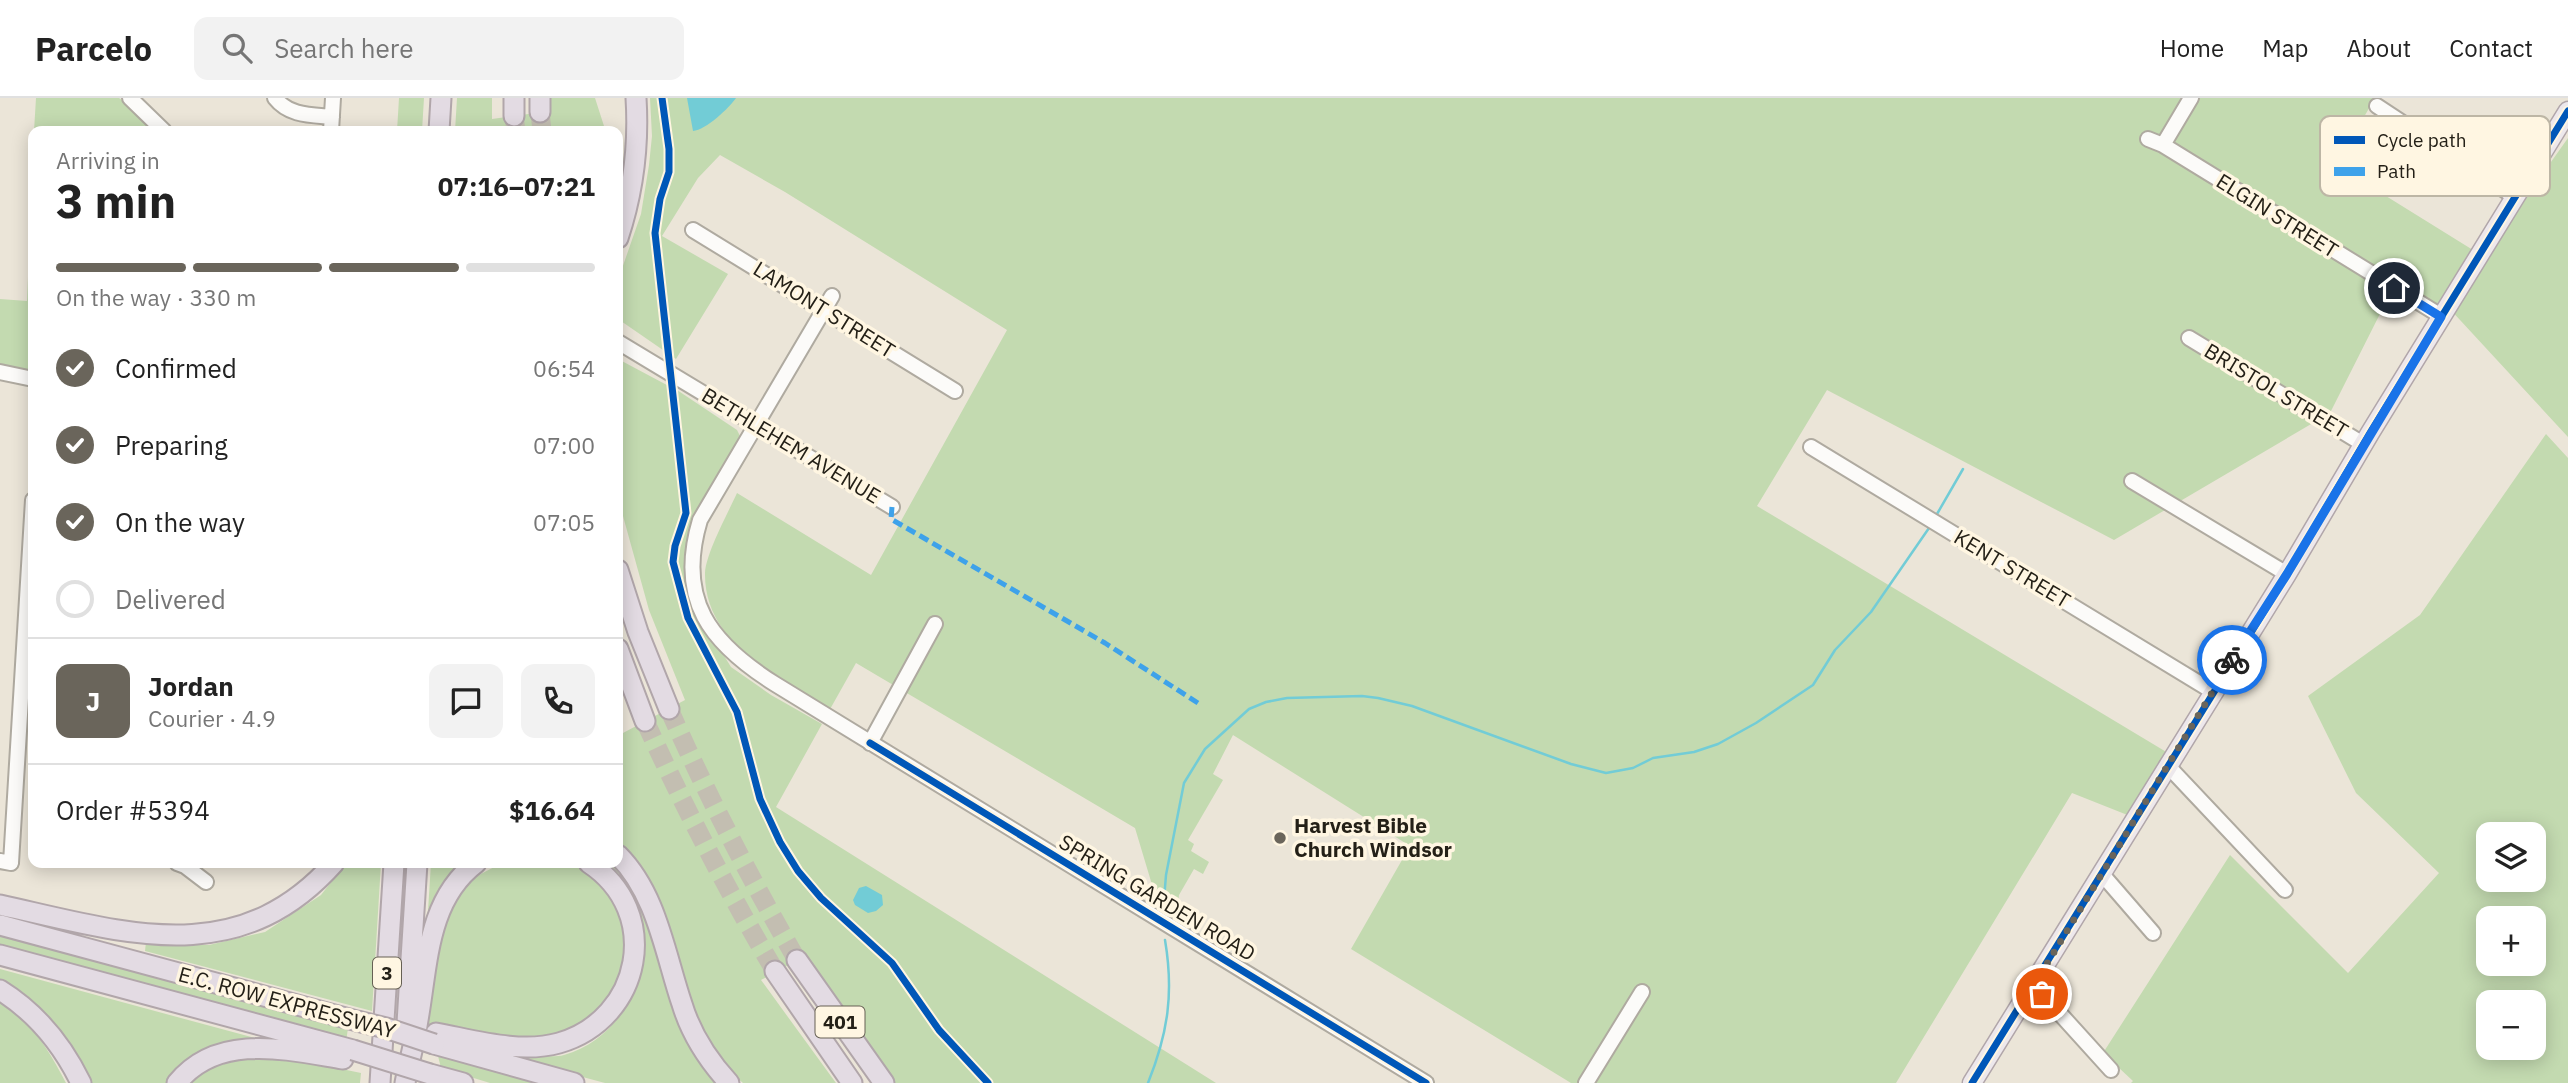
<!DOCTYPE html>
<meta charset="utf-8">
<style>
:root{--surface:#fff;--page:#f2f2f2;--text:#222;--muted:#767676;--line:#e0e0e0;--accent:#6a655b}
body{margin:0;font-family:"IBM Plex Sans",sans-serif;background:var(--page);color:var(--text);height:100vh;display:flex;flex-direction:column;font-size:26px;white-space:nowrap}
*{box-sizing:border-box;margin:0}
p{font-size:23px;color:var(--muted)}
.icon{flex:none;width:38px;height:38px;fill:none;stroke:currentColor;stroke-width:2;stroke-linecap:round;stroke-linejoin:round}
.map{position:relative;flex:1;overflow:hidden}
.panel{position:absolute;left:28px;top:28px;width:595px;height:742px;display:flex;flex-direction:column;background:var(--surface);border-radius:14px;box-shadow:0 4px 18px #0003}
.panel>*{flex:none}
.controls{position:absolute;left:2476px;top:724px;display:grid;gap:14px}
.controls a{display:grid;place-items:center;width:70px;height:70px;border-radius:14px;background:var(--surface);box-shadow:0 4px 18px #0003;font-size:35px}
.pin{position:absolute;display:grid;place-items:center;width:60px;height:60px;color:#fff;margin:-30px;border:4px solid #fff;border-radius:50%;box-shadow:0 2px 7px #0007}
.courier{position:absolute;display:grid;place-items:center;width:70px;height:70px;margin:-35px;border:5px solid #1a73e8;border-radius:50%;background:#fff;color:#222;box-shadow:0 2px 9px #0007}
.summary em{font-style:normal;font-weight:700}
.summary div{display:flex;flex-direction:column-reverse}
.summary{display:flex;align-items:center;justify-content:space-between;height:119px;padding:0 28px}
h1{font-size:46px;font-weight:700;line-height:52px}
.bar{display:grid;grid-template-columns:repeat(4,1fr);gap:10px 7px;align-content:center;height:84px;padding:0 28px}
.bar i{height:9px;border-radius:5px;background:var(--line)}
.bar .selected{background:var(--accent)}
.bar p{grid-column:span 4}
.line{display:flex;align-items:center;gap:18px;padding:0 28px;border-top:2px solid var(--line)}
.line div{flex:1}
.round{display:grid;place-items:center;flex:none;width:74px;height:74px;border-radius:14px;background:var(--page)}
ol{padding:0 28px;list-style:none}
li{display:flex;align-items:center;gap:21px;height:77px}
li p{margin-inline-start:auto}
li .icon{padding:7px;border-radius:50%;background:var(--accent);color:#fff;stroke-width:4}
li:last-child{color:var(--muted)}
li i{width:38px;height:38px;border:4px solid var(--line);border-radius:50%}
header{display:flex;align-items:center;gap:42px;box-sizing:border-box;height:98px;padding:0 35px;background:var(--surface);border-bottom:2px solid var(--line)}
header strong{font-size:33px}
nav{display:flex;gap:38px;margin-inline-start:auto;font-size:24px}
.search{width:490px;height:63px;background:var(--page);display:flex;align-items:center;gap:18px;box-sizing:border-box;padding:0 24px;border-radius:14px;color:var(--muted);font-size:26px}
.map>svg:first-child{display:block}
.green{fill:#c3dab0;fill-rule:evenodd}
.water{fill:#72ccd6}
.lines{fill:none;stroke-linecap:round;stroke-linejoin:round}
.stream{stroke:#72ccd6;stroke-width:2.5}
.highway-tunnel{stroke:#c3beb1;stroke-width:19;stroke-dasharray:19 10;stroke-linecap:butt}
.minor-casing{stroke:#afaaa0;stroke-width:18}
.major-casing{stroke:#b1a6aa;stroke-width:21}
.highway-casing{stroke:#b1a6aa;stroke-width:23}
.minor{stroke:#fcfbf9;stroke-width:14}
.major{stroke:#ede8ec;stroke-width:18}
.highway{stroke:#e3dbe3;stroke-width:19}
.highway-bridge-casing{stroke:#b1a6aa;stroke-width:23;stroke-linecap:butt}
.highway-bridge{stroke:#e3dbe3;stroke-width:19}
.quiet{stroke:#3ea2ea;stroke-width:5;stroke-dasharray:10 5;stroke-linecap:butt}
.cycleway-casing{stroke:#fff6e2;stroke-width:11}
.cycleway{stroke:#0057b8;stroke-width:7}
.done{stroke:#6a655b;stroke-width:7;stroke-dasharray:0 12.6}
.route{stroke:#1a73e8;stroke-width:9}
.poi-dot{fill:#6a655b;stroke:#fff6e2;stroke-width:2.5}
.labels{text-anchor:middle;stroke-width:7;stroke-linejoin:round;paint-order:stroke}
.shield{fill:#fff6e2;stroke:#666054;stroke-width:2}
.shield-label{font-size:19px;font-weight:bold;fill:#242017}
.street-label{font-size:21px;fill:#242017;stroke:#fff6e2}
.poi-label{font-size:21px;font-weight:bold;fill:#242017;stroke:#fff6e2;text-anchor:start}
.key{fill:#fff6e2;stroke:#bdb6a5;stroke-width:2}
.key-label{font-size:19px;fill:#242017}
</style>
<header>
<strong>Parcelo</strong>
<div class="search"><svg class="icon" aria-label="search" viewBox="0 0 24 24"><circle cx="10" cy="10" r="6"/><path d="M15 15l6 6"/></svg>Search here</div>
<nav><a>Home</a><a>Map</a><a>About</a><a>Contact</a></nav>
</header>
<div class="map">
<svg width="2568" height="985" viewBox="0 0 2568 985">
<rect width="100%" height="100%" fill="#ebe5d8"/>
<path class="green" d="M36,0H119L139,14L155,33H34Z
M399,0H424L422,33H397Z
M457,0H492V21L551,13V0H595L604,28L610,33H455Z
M650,0H2375L2336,67L2481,157L2441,209L2393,190L2330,315L2114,442L1827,292L1757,408L2173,658L2135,720L2072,695L1896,985H1571L1351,851L1410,748L1233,637L1213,676L1223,682L1188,742L1194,746L1191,753L1209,764L1203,776L1194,771L1179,797L1178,805L1156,800L1135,730L856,565L829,613C780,580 704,546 705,475C706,455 728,415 737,395L871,477L1007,232L785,94L720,57L698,80L662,138L728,176L676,261L618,221V182L641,116L649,67L652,38Z
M2568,40V339L2448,209Z
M618,41C628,66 625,84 618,110Z
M33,59V275L0,268V201L27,203Z
M618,261L680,294L737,332L741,340L698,416L694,509L731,569L771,597L822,626L776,709L1216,985H895L851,926L807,857L761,882L836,985H743C716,963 698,926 687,893C682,880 680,865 677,851C668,818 648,768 618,749V620L623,635L685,602L649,512L618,400Z
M2546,336L2568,360V985H2131L2133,983L2103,955L2230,757L2348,875L2439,775L2356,695L2308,598L2420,517ZM2488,737H2534V782H2488ZM2488,821H2534V866H2488ZM2488,905H2534V950H2488Z
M346,765H381L372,913L145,853L146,844L209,847L265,834L321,797Z
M431,765H469L427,829Z
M502,765H569L594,778L616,805L628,829L621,889L599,919L542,943L500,941L427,927C432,895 436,825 454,800C465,783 484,774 502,765Z
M599,765H613L638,794L721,985H605L527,964V957C538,957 553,960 564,957C614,943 645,892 641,842C641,836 641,827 639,821C635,810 607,777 599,765Z
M0,836L348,930L346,944L0,852Z
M0,871L262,942L170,985H88L0,887Z
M0,904C31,922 50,954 66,985H0Z
M438,958L545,985H490L441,970Z
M247,960L298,962L361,975L360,985H191C204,969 228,965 247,960Z"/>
<path class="water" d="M687,0H736C729,10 706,32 693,33Z
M866,788L882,797L883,807L876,813L868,815L855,807L853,802L859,790Z"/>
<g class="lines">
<path class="stream" d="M1937,416L1963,371
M1164,802L1166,777L1184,685L1205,651L1249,611L1266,604L1287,600L1362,598L1378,600L1412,608L1571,666L1606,675L1633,670L1653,660L1694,654L1718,646L1756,625L1813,587L1835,552L1871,514L1929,430
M1148,985C1168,935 1174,895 1165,842"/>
<path class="highway-tunnel" d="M540,14L542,33
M514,18L516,33
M669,611C707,697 750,780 797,862
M645,623C684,709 727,792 775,873"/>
<g class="minor-casing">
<path id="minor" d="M130,0L164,33
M275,0C289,18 311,17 332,19
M2377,8L2515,99
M331,33L333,0
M2148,41L2163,47L2441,218
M2163,47L2191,0
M693,132L955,293
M832,198L700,422C676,502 710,545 775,586L1426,985
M2189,240L2363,346
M618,244L892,409
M0,274L33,281
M1811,349L2212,593
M2132,383L2287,476
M870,645L935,526
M2167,667L2285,792
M0,763L11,765L33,402
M177,765L185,768L206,784
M2101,775L2153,835
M2034,887L2111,972
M1586,985L1642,894"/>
</g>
<g class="major-casing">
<path id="major" d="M1972,985L2287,476L2370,335L2568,13"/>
</g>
<g class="highway-casing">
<path id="highway" d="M514,0V18
M540,0V14
M439,33L441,0
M618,140C633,95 639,47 636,0
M618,472L638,534L669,611
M618,551L645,623
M618,757C657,796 665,856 682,906C691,936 708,962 729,985
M0,807C123,834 237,874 334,765
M0,827L357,923
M0,857L353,952
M797,862L884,985
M775,873L852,985
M0,892C37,915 62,946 81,985
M407,925L417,765
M436,935C474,942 520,956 559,945C642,921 663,814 589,765
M434,946L574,985
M430,976L463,985
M177,985C218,934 288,952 343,961
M380,985L394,765
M405,985C409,964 415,943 418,922C428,866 427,802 476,765"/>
</g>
<use href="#minor" class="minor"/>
<use href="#major" class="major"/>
<use href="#highway" class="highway"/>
<g class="highway-bridge-casing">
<path id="highway-bridge" d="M357,923L386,930L434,946
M353,952L430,976"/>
</g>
<use href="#highway-bridge" class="highway-bridge"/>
<path class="quiet" d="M892,409L891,421L1105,545L1201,607"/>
<g class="cycleway-casing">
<path id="cycleway" d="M662,0L669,51V74L660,101L655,135L686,415L675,448L673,464L688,520L737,614L760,701L780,744L798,773L821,800L892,865L939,932L988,985
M870,645L1426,985
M1972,985L2287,476L2370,335L2568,13"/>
</g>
<use href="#cycleway" class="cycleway"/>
</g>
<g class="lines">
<path class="done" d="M2042,896L2034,887L2232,562"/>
<path class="route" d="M2232,562L2287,476L2441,219L2394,190"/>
</g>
<circle class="poi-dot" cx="1280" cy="740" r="7"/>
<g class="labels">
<g class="shield">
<rect x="373" y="859.5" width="28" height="31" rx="5"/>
<rect x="815.5" y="908.5" width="49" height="31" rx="5"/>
</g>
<g class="shield-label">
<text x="387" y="882">3</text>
<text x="840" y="931">401</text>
</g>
<g class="street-label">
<text transform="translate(2277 118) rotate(32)" y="7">ELGIN STREET</text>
<text transform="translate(824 212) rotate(32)" y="7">LAMONT STREET</text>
<text transform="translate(2276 293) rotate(31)" y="7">BRISTOL STREET</text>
<text transform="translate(791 348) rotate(31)" y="7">BETHLEHEM AVENUE</text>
<text transform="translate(2012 471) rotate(31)" y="7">KENT STREET</text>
<text transform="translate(1157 800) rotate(31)" y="7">SPRING GARDEN ROAD</text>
<text transform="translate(287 905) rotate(15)" y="7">E.C. ROW EXPRESSWAY</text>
</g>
<g class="poi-label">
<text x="1294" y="735">Harvest Bible<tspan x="1294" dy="24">Church Windsor</tspan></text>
</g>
</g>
<rect x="2320" y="18" width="230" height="80" rx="10" class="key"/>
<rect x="2334" y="38" width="31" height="8" fill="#0057b8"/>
<rect x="2334" y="69" width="31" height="9" fill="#3ea2ea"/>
<g class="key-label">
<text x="2377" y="49">Cycle path</text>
<text x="2377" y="80">Path</text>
</g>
</svg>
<div class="controls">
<a><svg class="icon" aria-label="layers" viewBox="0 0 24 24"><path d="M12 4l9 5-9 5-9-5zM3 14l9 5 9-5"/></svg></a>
<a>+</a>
<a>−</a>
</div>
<div class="pin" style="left:2042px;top:896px;background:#ea580c"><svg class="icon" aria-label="bag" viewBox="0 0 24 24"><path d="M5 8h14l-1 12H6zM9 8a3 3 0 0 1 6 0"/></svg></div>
<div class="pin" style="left:2394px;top:190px;background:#1f2937"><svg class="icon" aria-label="home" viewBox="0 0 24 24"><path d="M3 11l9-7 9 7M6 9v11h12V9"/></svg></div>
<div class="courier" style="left:2232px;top:562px"><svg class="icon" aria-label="bike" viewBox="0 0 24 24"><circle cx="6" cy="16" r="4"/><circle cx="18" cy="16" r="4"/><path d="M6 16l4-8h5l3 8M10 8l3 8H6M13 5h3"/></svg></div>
<section class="panel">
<div class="summary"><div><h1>3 min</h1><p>Arriving in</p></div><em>07:16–07:21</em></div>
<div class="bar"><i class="selected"></i><i class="selected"></i><i class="selected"></i><i></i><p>On the way · 330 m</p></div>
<ol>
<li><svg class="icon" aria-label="check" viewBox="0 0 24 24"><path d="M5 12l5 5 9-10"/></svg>Confirmed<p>06:54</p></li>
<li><svg class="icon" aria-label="check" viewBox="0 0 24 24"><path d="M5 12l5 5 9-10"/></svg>Preparing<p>07:00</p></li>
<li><svg class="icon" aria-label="check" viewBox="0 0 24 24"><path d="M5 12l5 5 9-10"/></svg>On the way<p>07:05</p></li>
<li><i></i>Delivered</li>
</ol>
<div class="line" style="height:126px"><b class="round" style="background:var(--accent);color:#fff">J</b><div><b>Jordan</b><p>Courier · 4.9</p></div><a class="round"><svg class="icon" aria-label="chat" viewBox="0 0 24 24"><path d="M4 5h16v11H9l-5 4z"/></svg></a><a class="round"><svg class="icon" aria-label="phone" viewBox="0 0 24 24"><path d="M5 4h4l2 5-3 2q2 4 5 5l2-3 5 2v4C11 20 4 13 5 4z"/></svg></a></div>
<div class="line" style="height:91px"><div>Order #5394</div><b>$16.64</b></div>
</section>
</div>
